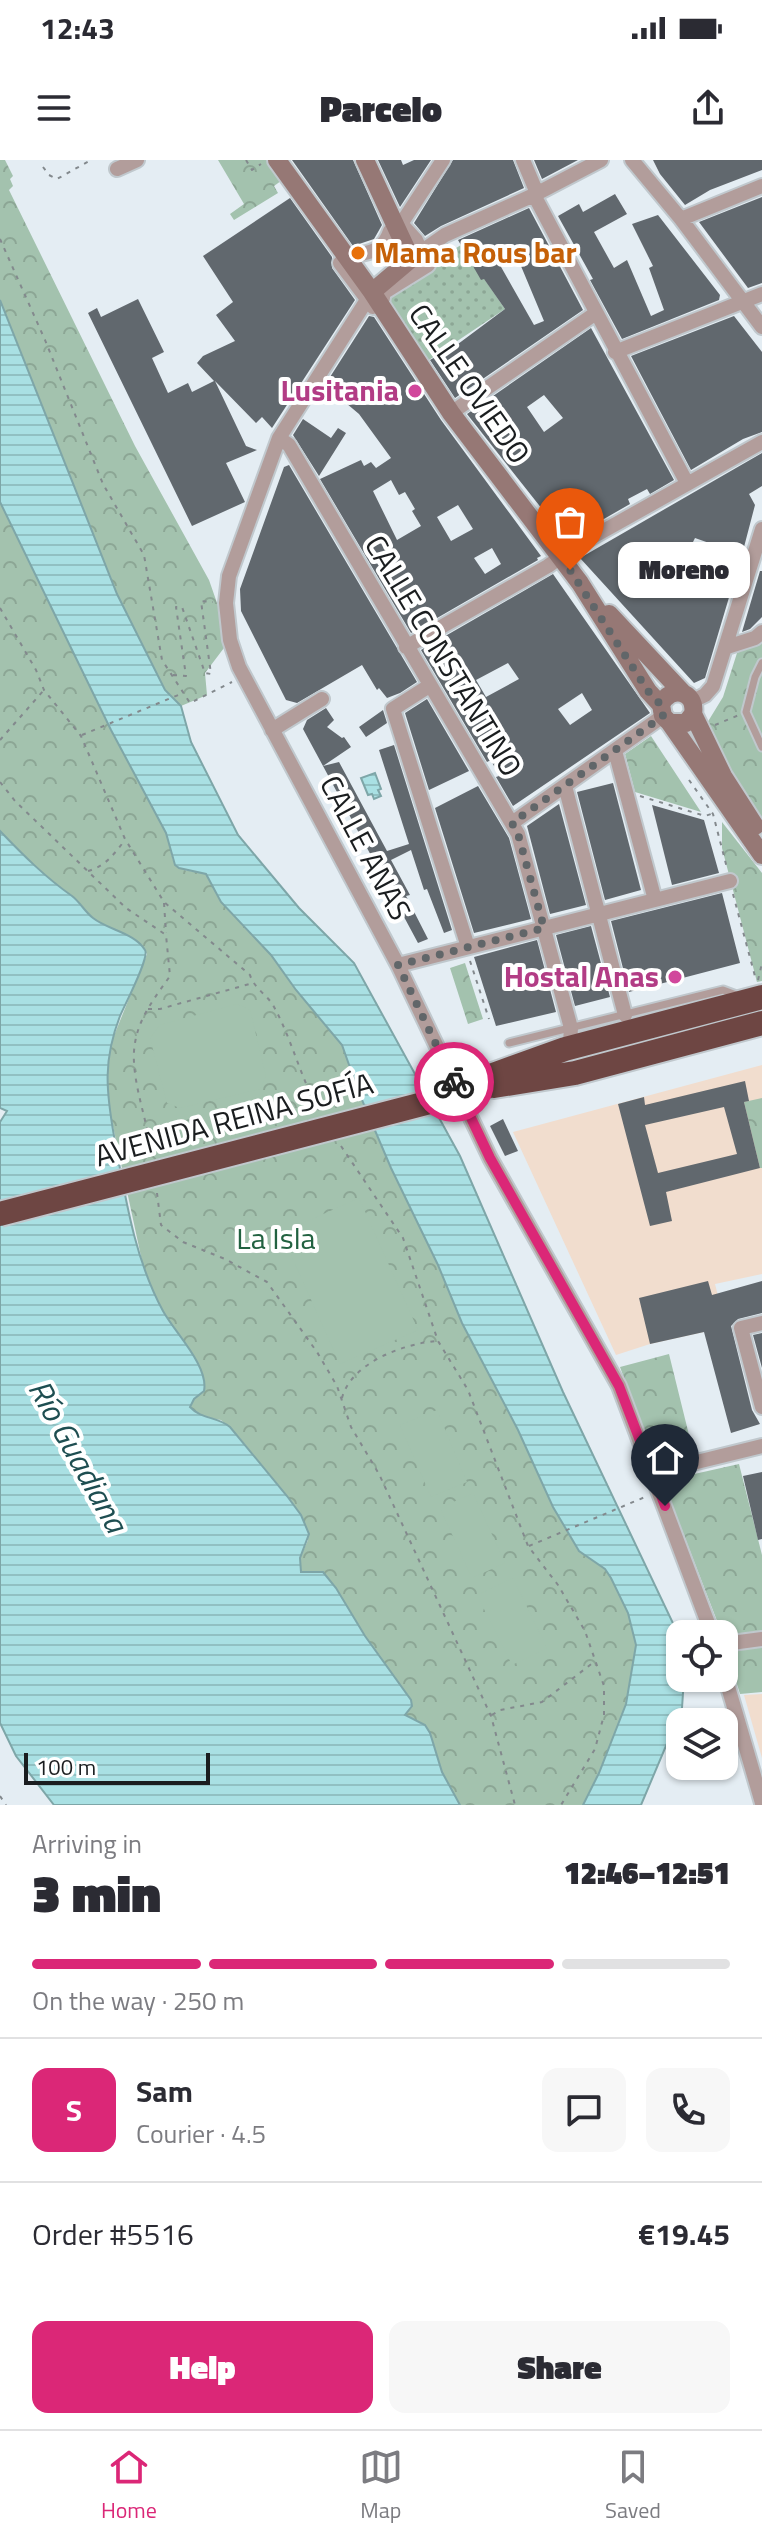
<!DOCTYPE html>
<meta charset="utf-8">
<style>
:root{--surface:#fff;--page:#f7f7f7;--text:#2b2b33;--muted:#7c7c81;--line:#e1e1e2;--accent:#db2777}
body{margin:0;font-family:"Titillium Web",sans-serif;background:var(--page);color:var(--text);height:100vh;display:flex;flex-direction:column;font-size:30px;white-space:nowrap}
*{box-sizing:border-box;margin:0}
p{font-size:26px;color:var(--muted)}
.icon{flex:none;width:44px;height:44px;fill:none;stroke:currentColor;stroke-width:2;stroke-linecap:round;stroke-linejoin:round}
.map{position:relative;height:1645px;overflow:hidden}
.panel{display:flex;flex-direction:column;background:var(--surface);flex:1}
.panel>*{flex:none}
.controls{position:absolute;left:666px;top:1460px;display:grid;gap:16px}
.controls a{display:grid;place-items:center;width:72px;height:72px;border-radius:16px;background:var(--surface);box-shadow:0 2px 6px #0004;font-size:40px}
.scale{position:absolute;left:24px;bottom:20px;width:186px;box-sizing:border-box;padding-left:8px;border:4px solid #1a1d1f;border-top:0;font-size:22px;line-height:28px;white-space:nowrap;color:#1a1d1f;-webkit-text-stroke:6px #fff;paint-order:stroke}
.pin{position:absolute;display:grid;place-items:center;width:68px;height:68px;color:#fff;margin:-82px -34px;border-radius:50% 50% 50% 0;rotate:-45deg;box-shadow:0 0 8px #0007}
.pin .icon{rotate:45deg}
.courier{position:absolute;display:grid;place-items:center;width:80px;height:80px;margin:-40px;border:6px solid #db2777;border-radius:50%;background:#fff;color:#222;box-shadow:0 2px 10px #0007}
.bubble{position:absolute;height:56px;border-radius:16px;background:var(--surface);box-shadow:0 2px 6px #0004;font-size:26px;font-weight:800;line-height:56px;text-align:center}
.head em{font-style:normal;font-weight:800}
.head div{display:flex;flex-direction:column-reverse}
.head{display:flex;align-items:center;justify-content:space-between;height:136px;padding:0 32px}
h1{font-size:52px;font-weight:800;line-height:60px}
.bar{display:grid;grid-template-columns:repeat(4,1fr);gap:12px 8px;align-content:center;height:96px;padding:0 32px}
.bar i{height:10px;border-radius:6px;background:var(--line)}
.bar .on{background:var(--accent)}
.bar p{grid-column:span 4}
.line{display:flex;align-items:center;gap:20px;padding:0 32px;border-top:2px solid var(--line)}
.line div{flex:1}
.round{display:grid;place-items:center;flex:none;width:84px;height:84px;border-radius:16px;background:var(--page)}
.action{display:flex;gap:16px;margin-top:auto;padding:16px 32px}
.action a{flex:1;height:92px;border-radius:16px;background:var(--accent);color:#fff;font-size:32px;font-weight:800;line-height:92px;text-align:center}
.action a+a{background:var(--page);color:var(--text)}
.status{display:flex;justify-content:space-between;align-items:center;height:56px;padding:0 40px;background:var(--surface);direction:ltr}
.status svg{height:22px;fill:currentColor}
header{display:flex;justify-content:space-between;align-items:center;height:104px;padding:0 32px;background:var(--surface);font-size:36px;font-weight:800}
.tab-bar{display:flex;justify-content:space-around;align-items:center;height:112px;border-top:2px solid var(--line);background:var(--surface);font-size:22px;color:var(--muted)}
.tab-bar a{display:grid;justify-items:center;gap:4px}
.tab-bar .on{color:var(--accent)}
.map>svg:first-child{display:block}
.education{fill:#f1ddce}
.park{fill:url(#park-crowns)}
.garden{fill:url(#garden-dots)}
.pitch{fill:#a3c2ae}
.water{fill:url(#water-rules);stroke:#7ea6a8;stroke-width:2}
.building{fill:#61686e;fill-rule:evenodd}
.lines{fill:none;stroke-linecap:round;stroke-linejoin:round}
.lane-casing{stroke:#c0c8cd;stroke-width:11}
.street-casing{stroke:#c0c8cd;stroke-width:18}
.secondary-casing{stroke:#c0c8cd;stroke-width:22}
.highway-casing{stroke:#c0c8cd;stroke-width:28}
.path{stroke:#83898d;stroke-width:2;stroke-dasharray:4 6;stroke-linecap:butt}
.lane{stroke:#b29d9b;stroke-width:7}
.street{stroke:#b29d9b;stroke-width:14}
.secondary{stroke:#967875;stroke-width:18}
.highway{stroke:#6e4643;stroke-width:24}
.highway-bridge-casing{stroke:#c0c8cd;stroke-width:28;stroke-linecap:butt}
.highway-bridge{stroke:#6e4643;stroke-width:24}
.done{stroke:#616669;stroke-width:8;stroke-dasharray:0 14.4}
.route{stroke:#db2777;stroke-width:10}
.food-dot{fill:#e8710a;stroke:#fff;stroke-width:3}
.hotel-dot{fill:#d1479c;stroke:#fff;stroke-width:3}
.labels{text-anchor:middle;stroke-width:8;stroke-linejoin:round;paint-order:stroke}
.food-label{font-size:30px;font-weight:bold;fill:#c56008;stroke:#fff;text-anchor:start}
.street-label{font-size:30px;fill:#1a1d1f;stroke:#fff}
.hotel-label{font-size:30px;font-weight:bold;fill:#b23c85;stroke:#fff;text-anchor:end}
.park-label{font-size:30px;fill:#226241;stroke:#fff}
.water-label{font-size:32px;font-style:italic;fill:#1e4e51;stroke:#fff}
</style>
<div class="status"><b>12:43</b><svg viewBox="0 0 49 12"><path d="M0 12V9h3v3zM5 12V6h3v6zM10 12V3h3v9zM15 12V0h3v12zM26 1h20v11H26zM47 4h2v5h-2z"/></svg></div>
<header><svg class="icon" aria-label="menu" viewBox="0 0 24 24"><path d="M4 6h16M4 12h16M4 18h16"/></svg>Parcelo<svg class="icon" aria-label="share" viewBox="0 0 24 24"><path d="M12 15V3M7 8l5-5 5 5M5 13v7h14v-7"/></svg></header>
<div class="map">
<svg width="762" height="1645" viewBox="0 0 762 1645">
<defs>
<pattern id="park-crowns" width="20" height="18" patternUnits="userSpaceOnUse" patternTransform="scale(2)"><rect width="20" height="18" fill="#a3c2ae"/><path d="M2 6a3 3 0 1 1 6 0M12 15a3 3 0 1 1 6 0" fill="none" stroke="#8ca695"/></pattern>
<pattern id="garden-dots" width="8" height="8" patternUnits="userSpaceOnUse" patternTransform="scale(2)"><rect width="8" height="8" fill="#a3c2ae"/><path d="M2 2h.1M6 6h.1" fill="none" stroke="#8ca695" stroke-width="1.8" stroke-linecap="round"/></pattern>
<pattern id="water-rules" width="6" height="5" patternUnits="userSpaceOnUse" patternTransform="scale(2)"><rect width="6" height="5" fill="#a9e0e3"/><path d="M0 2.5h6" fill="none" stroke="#91c0c2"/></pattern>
</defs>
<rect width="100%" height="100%" fill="#e4edf3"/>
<path class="education" d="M762,905V1114L715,1124L726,1167L650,1184L616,1195L513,972Z
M762,1534V1598L744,1535Z"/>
<path class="park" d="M0,0H5L13,16L10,19L13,26L9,30L135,286L209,420L230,480L205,513L207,535L181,546L165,530L117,434L0,140Z
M218,0H274L285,18L274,26L278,33L234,60L230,54L244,44Z
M0,342L111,570L166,673L173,700L184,710L206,714L221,742L271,795L296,830L342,885L359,933L391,1008L438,1105L462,1163L518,1270L553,1347L579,1391L605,1409L611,1418L628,1453L636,1485L626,1544L606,1598L583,1645H460L442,1612L433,1582L420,1562L405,1555L410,1549L411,1540L365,1476L336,1428L317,1411L301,1412L300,1398L308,1380L287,1336L239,1277L221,1260L202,1257L190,1247L194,1239L204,1231L200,1209L167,1158L154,1135L142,1101L108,943L106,909L111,883L147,794C135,774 108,771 91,756C59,730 29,701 0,671Z
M762,480V661L747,643L704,568L723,537L737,493Z
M651,576L701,652L635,632L625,594Z
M722,662L762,713V821L757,822L722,688Z
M465,803L483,859L468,864L450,808Z
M762,938V1008H760L744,942Z
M669,1194L689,1275L656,1284L647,1281L620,1207Z
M739,1304L762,1395V1472L724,1479L663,1321Z
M762,1486V1532L740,1534L726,1489Z"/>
<path class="garden" d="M461,85L505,149L426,202L383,133Z"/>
<path class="pitch" d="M237,844L250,850L266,916L260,929L180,948L167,943L150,878L160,865Z
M359,1038L418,1170L340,1204L281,1073Z
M437,1250L467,1322L431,1337L400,1265Z
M473,1333L505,1403L472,1418L440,1348Z
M513,1418L547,1488L512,1505L477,1435Z"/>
<path class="water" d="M0,140L117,434L165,530L181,546L191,582L238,675L299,748L354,803L460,996L563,1232L680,1478V1518H684L682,1548L641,1645H583L599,1613L626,1544L636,1485L628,1453L611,1418L605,1409L579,1391L553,1347L518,1270L462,1163L438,1105L391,1008L359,933L342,885L296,830L271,795L221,742L206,714L179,708L175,705L166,673L111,570L0,342Z
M375,613L381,629L378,630L381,636L374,639L372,634L368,635L361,618Z
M0,671C23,695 45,717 72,736C80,742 85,752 93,758C108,770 135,773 145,790C150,797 125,844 120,856C103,900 106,930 114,976C125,1035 134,1098 163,1151C175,1173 209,1206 204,1231L194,1239L190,1247C202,1260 217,1256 230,1267L287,1336L301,1355L309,1374L300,1398L301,1412H323L336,1428L365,1476L411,1540L412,1546L405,1555L425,1565L430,1573L442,1612L460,1645H54L16,1596L0,1563V962L7,951L0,948Z"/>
<path class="building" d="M292,0H353L382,65L374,79L353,86Z
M378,0H401L403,5L414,0H431L400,47Z
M453,0H513L524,28L441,66L425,76L414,63Z
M534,0H578L542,19Z
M653,0H762V10L710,30L685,45L660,14Z
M615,34L627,54L594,72L614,108L627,100L651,156L664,150L649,108L653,106L632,64L658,55L720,135L719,140L622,179L590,120L593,119L558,56L579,44L583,52Z
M762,37V123L748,128L699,62Z
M290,38L332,97V108L355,140L272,268L262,257L256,263L215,221L246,286L257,290L226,303L245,342L192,366L88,153L97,148L101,157L138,139L164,192L152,198L168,233L188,223L192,232L214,221L197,203L203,196L235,181L216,155L233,142L203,96Z
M529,48L583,150L455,238L430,200L458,184L505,149L484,119L481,120L458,80ZM513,87L544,161L534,165L496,98Z
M369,156L374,157L441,260L541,396L537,398L538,400L411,473L320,319L361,300L364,306L371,302L376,308L391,298L359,254L340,238L323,228ZM391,320L399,335L405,332L415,349L412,351L421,366L397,380L373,331ZM458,345L473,369L451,381L437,357ZM492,388L501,404L485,414L474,398Z
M734,156L762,192V272L743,279L691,310L631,196Z
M591,168L674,320L650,334L647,329L628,339L630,344L569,379L565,378L467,254ZM544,235L563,258L544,272L527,247Z
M303,259L331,278L338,268L346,273L319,316L293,275Z
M762,293V326L749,334L755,345L744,387L705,518L694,523L580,398ZM695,378L712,384L705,405L698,403L691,424L678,430L650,418L667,408L660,396L677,387L685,398Z
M289,305L417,522L400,533L387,538L379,528L377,530L362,505L297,543L286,540L241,451L240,429L284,307Z
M760,411H762V457L750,469L742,472Z
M553,414L650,553L513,646L496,617L499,616L491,600L487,602L421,490ZM508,503L519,519L486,537L476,520ZM582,533L592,550L570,565L558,549Z
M427,539L469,611L429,630L405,553Z
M326,548L334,560L327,567L342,578L344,577L351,587L323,606L303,569L307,560Z
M383,550L387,563L366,577L359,567Z
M394,585L452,770L444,773L427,729L424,730L411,690L391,700L410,735L406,736L428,779L418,783L323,606L339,602L387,691L409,684L379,590Z
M613,623L641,730L605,740L577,632Z
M478,626L509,678L531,759L474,773L435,648Z
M559,644L586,745L550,754L527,666Z
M652,645L704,660L719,713L672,725Z
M722,733L740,803L629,832L611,761Z
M591,766L610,837L575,846L556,775Z
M537,780L556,852L496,866L474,797Z
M745,921L749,941L744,942L760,1008L666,1032L672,1061L650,1066L618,944L644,937L645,945ZM724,947L737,994L658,1013L645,965Z
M503,959L518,991L505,996L490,966Z
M708,1121L712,1135L762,1121V1153L738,1159L731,1166L752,1250L760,1264L731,1273L704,1172L650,1184L639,1138Z
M762,1173V1208L753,1175Z
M762,1312V1379L758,1380L743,1316Z"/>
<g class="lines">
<g class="lane-casing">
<path id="lane" d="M762,503L755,517L746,552L762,587
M509,883L723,830L739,836"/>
</g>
<g class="street-casing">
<path id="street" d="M523,0L537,33
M632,0L681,59L762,167
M117,9L137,0
M534,35L687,323
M681,59L762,26
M405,68L416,80L428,105L383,133V138L373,147L340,103C357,88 380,101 390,71Z
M397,70L443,0
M415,96L445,75L534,35L601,0
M372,132L279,278L229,416L226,443L230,480L239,507L398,805L490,998L619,1226L712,1474
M615,192L762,134
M451,253L596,153
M279,278L289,285L518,674L571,868L570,882L565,889
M406,487L548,406L573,388L762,282
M727,487L755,478L762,472
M429,526L393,549L468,787
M693,541L705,535L713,526L762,369
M272,570L322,539
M615,591L655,740
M565,626L625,855
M512,663L663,556
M398,805L730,721
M762,1163L741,1168L762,1247
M652,1313L762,1286
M724,1484L762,1479
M724,1513L762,1643"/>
</g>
<g class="secondary-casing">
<path id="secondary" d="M277,0L372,132L451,253L580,423L648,531L661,545
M365,0L411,99L372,132
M609,454L682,532
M693,554L723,616L755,666
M670,563H686L693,554C697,531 670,524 661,545L663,556L670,563L762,695"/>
</g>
<g class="highway-casing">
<path id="highway" d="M482,919L565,889L762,837
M494,926L575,913L762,863"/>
</g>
<path class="path" d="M246,0L252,10L261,4
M43,7L49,15L57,19L91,0
M0,79L45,180L103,324L144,395L162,500L190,543L232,522
M0,448L36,510L44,530L81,576L125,679L164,742L250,815C254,828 266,834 273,845C292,879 300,917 319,950
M173,515L186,516L176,447H182L205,513L211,514L201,441L213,442
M715,565L739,555
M82,575L183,533
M0,580L44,530
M689,620L713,654L727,708
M0,622L15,641L126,748L166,775L170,816C156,836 139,857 135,883C129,916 148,961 152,995
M640,636L705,656L711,654
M88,711C106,706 114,694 125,680
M733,734L756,820
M164,743L166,773
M470,801L489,859
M758,820L762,803
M148,849H160L253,823
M341,986L403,1078L438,1181L468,1230L528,1386L558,1425L585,1471L604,1526V1555L595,1589L561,1645
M157,1033L161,1065L183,1082L225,1099L267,1122L317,1192L337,1226L351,1267L379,1314L491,1556L515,1645
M342,1238C351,1203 403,1184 436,1181
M529,1386L645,1337
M492,1555L500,1550L542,1542L594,1502
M0,1636L6,1645"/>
<use href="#lane" class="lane"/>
<use href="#street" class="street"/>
<use href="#secondary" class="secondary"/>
<use href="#highway" class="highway"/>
<g class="highway-bridge-casing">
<path id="highway-bridge" d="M0,1054L484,928"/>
</g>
<use href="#highway-bridge" class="highway-bridge"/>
</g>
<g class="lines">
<path class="done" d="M454,922L398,805L544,768L518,674L512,663L663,556L661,545L648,531L570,410"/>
<path class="route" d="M454,922L490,998L619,1226L665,1346"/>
</g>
<circle class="food-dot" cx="358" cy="93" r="8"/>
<g class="hotel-dot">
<circle cx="415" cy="231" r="8"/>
<circle cx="675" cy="817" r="8"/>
</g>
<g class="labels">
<g class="food-label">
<text x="374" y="103">Mama Rous bar</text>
</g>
<g class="street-label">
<text transform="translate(469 224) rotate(55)" y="10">CALLE OVIEDO</text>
<text transform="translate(443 496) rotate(59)" y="10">CALLE CONSTANTINO</text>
<text transform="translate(365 688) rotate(62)" y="10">CALLE ANAS</text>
<text transform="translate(234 960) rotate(-15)" y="10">AVENIDA REINA SOFÍA</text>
</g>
<g class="hotel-label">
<text x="399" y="241">Lusitania</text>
<text x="659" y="827">Hostal Anas</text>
</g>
<g class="park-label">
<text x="276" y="1089">La Isla</text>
</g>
<g class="water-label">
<text transform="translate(78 1296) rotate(61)" y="11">Río Guadiana</text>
</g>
</g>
</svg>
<div class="controls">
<a><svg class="icon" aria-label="locate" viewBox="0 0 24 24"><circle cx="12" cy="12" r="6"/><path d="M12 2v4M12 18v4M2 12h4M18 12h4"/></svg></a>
<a><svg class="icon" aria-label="layers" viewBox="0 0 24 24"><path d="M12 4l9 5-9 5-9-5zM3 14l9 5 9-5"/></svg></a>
</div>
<div class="scale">100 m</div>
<div class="pin" style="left:570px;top:410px;background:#ea580c"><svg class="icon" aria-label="bag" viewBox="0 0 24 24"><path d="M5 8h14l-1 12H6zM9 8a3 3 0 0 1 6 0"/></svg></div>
<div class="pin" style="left:665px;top:1346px;background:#1f2937"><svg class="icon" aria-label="home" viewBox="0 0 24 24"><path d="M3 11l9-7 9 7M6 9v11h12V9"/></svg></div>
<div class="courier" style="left:454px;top:922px"><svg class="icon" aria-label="bike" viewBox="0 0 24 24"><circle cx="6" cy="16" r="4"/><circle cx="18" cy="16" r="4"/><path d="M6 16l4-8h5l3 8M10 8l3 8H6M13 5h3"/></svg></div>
<div class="bubble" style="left:618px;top:382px;width:132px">Moreno</div>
</div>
<section class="panel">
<div class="head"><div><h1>3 min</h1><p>Arriving in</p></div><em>12:46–12:51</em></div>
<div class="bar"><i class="on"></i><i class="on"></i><i class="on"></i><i></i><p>On the way · 250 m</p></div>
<div class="line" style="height:144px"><b class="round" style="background:var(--accent);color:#fff">S</b><div><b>Sam</b><p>Courier · 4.5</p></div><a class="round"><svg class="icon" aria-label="chat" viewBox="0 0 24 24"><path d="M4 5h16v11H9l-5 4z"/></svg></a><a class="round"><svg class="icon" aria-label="phone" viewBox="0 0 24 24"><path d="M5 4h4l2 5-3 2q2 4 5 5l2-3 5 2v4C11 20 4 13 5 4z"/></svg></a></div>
<div class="line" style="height:104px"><div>Order #5516</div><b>€19.45</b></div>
<div class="action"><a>Help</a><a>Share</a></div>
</section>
<nav class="tab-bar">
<a class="on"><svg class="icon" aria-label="home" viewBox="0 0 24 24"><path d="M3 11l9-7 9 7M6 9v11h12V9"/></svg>Home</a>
<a><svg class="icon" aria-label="map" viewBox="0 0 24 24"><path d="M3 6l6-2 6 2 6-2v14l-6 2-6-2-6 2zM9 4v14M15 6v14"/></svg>Map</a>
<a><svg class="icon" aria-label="saved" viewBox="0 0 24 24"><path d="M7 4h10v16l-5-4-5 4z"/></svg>Saved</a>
</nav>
